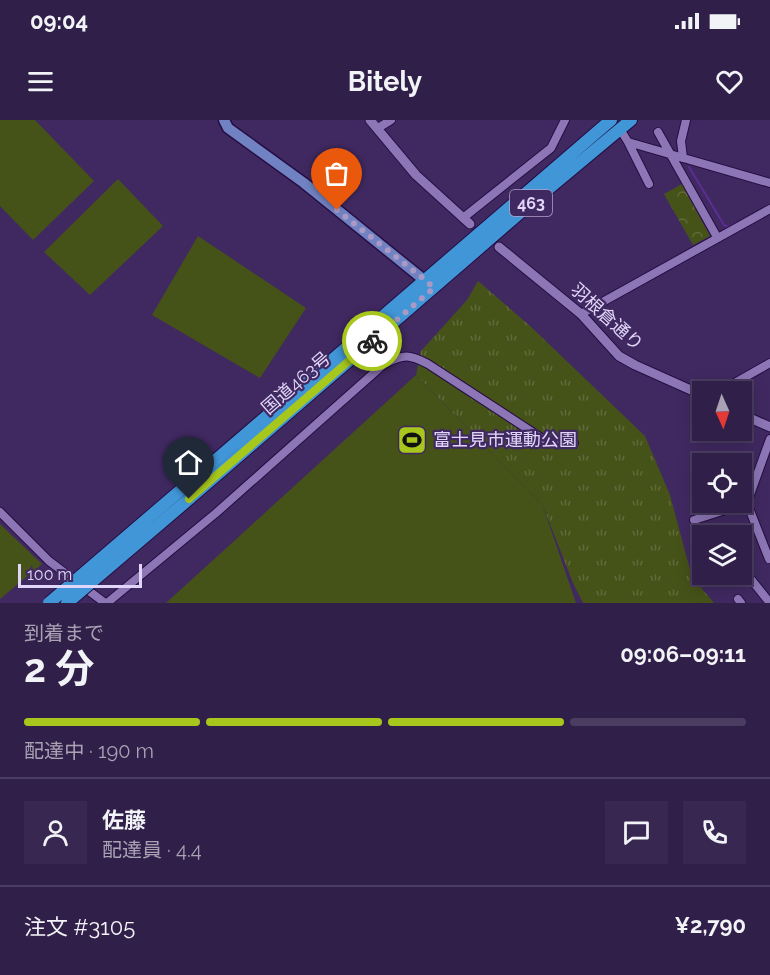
<!DOCTYPE html>
<html lang="ja">
<meta charset="utf-8">
<style>
:root{--surface:#301f49;--page:#382750;--text:#f1f3f6;--muted:#a8a2b4;--line:#4b3d61;--accent:#a8c71d}
body{margin:0;font-family:Raleway,"Noto Sans JP",sans-serif;background:var(--page);color:var(--text);height:100vh;display:flex;flex-direction:column;font-size:22px;white-space:nowrap}
*{box-sizing:border-box;margin:0}
p{font-size:20px;color:var(--muted)}
.icon{flex:none;width:33px;height:33px;fill:none;stroke:currentColor;stroke-width:2;stroke-linecap:round;stroke-linejoin:round}
.map{position:relative;height:483px;overflow:hidden}
.details{display:flex;flex-direction:column;background:var(--surface);flex:1}
.details>*{flex:none}
.needle{width:39px;rotate:177deg}
.controls{position:absolute;left:692px;top:261px;display:grid;gap:12px}
.controls a{display:grid;place-items:center;width:60px;height:60px;border-radius:0px;background:var(--surface);box-shadow:0 3px 15px #0003,0 0 0 2px var(--line);font-size:30px}
.scale{position:absolute;left:18px;bottom:15px;width:124px;box-sizing:border-box;padding-left:6px;border:3px solid #e1d6f9;border-top:0;font-size:16px;line-height:21px;white-space:nowrap;color:#e1d6f9;-webkit-text-stroke:4px #402961;paint-order:stroke}
.pin{position:absolute;display:grid;place-items:center;width:51px;height:51px;color:#fff;margin:-62px -26px;border-radius:50% 50% 50% 0;rotate:-45deg;box-shadow:0 0 6px #0007}
.pin .icon{rotate:45deg}
.courier{position:absolute;display:grid;place-items:center;width:60px;height:60px;margin:-30px;border:4px solid #a8c71d;border-radius:50%;background:#fff;color:#222;box-shadow:0 2px 8px #0007}
.headline em{font-style:normal;font-weight:700}
.headline div{display:flex;flex-direction:column-reverse}
.headline{display:flex;align-items:center;justify-content:space-between;height:102px;padding:0 24px}
h1{font-size:39px;font-weight:700;line-height:45px}
.bar{display:grid;grid-template-columns:repeat(4,1fr);gap:9px 6px;align-content:center;height:72px;padding:0 24px}
.bar i{height:8px;border-radius:4px;background:var(--line)}
.bar .selected{background:var(--accent)}
.bar p{grid-column:span 4}
.line{display:flex;align-items:center;gap:15px;padding:0 24px;border-top:2px solid var(--line)}
.line div{flex:1}
.round{display:grid;place-items:center;flex:none;width:63px;height:63px;border-radius:0px;background:var(--page)}
.status{display:flex;justify-content:space-between;align-items:center;height:42px;padding:0 30px;background:var(--surface);direction:ltr}
.status svg{height:16px;fill:currentColor}
header{display:flex;justify-content:space-between;align-items:center;height:78px;padding:0 24px;background:var(--surface);font-size:27px;font-weight:700}
.map>svg:first-child{display:block}
.grass{fill:url(#grass-tufts)}
.park{fill:url(#park-crowns)}
.pitch{fill:#455218}
.lines{fill:none;stroke-linecap:round;stroke-linejoin:round}
.stream{stroke:#5c2d93;stroke-width:2}
.minor-casing{stroke:#270d44;stroke-width:10}
.tertiary-casing{stroke:#270d44;stroke-width:11}
.secondary-casing{stroke:#270d44;stroke-width:13}
.trunk-casing{stroke:#270d44;stroke-width:14}
.minor{stroke:#8d76b5;stroke-width:8}
.tertiary{stroke:#8d76b5;stroke-width:9}
.secondary{stroke:#7082c2;stroke-width:10}
.trunk{stroke:#4196d8;stroke-width:12}
.trunk-bridge-casing{stroke:#270d44;stroke-width:14;stroke-linecap:butt}
.trunk-bridge{stroke:#4196d8;stroke-width:12}
.done{stroke:#a999c4;stroke-width:6;stroke-dasharray:0 10.8}
.route{stroke:#a8c71d;stroke-width:8}
.labels{text-anchor:middle;stroke-width:4.5;stroke-linejoin:round;paint-order:stroke}
.shield{fill:#402961;stroke:#b1a2cb;stroke-width:1.5}
.shield-label{font-size:16px;font-weight:bold;fill:#e1d6f9}
.street-label{font-size:18px;fill:#e1d6f9;stroke:#402961}
.poi-label{font-size:18px;fill:#e1d6f9;stroke:#402961;text-anchor:start}
</style>
<div class="status"><b>09:04</b><svg viewBox="0 0 49 12"><path d="M0 12V9h3v3zM5 12V6h3v6zM10 12V3h3v9zM15 12V0h3v12zM26 1h20v11H26zM47 4h2v5h-2z"/></svg></div>
<header><svg class="icon" aria-label="menu" viewBox="0 0 24 24"><path d="M4 6h16M4 12h16M4 18h16"/></svg>Bitely<svg class="icon" aria-label="heart" viewBox="0 0 24 24"><path d="M12 20l-8-8c-3-5 5-10 8-4 3-6 11-1 8 4z"/></svg></header>
<div class="map">
<svg width="770" height="483" viewBox="0 0 770 483">
<defs>
<pattern id="grass-tufts" width="24" height="20" patternUnits="userSpaceOnUse" patternTransform="scale(1.5)"><rect width="24" height="20" fill="#455218"/><path d="M3 7l-1-3M5 7V3M7 7l1-3M15 17l-1-3M17 17v-4M19 17l1-3" fill="none" stroke="#606a3a"/></pattern>
<pattern id="park-crowns" width="20" height="18" patternUnits="userSpaceOnUse" patternTransform="scale(1.5)"><rect width="20" height="18" fill="#455218"/><path d="M2 6a3 3 0 1 1 6 0M12 15a3 3 0 1 1 6 0" fill="none" stroke="#606a3a"/></pattern>
</defs>
<rect width="100%" height="100%" fill="#402961"/>
<path class="grass" d="M478,161L529,205L645,316L670,375L692,457L714,483H583L573,463L543,386L416,255L421,231L467,180Z"/>
<path class="park" d="M682,64L710,116L693,125L664,74Z"/>
<path class="pitch" d="M0,0H35L94,61L33,120L0,86Z
M118,59L163,106L90,175L44,132Z
M198,116L306,188L260,258L152,195Z
M416,255L543,386L576,483H166Z
M0,404L42,444L0,479Z"/>
<g class="lines">
<path class="stream" d="M689,47L724,105L728,107L749,97"/>
<g class="minor-casing">
<path id="minor" d="M378,8L391,0
M620,9L628,22L770,63
M658,12L717,117
M628,22L649,64
M683,38L681,21L686,0
M463,98L551,28L565,0
M581,194L770,89
M719,272L770,243
M770,319L747,383L769,439L770,438
M0,392L49,441L105,483
M694,400L747,383
M750,458L770,483
M738,479L741,483
M107,483L216,393L384,244C404,234 409,234 428,244L549,323H574"/>
</g>
<g class="tertiary-casing">
<path id="tertiary" d="M370,0L416,55L470,104
M499,127L581,194L619,236L635,245L702,275
M741,294L770,307"/>
</g>
<g class="secondary-casing">
<path id="secondary" d="M224,0L228,8L304,63L429,164"/>
</g>
<g class="trunk-casing">
<path id="trunk" d="M182,369L611,0
M189,379L529,85L631,0"/>
</g>
<use href="#minor" class="minor"/>
<use href="#tertiary" class="tertiary"/>
<use href="#secondary" class="secondary"/>
<use href="#trunk" class="trunk"/>
<g class="trunk-bridge-casing">
<path id="trunk-bridge" d="M49,483L182,369
M67,483L189,379"/>
</g>
<use href="#trunk-bridge" class="trunk-bridge"/>
</g>
<g class="lines">
<path class="done" d="M337,90L424,159L434,168L372,221"/>
<path class="route" d="M189,379L372,221"/>
</g>
<defs>
<g id="stadium-square" transform="scale(1.5)"><rect x="-9" y="-9" width="18" height="18" rx="4" fill="#a8c71d" stroke="#402961"/><path d="M0-5a6.5 5 0 1 0 0 10a6.5 5 0 1 0 0-10ZM-3.5-1.8h7v3.6h-7Z" fill="#111"/></g>
</defs>
<g fill-rule="evenodd">
<use href="#stadium-square" x="412" y="320"/>
</g>
<g class="labels">
<rect class="shield" x="510" y="70" width="42" height="26" rx="4.5"/>
<g class="shield-label">
<text x="531" y="89">463</text>
</g>
<g class="street-label">
<text transform="translate(607 197) rotate(42)" y="6">羽根倉通り</text>
<text transform="translate(296 263) rotate(-41)" y="6">国道463号</text>
</g>
<g class="poi-label">
<text x="433" y="326">富士見市運動公園</text>
</g>
</g>
</svg>
<div class="controls">
<a><svg class="needle" viewBox="-14 -14 28 28"><path d="M0-13l5 13h-10z" fill="#e53935"/><path d="M0 13l5-13h-10z" fill="#a8a2b4"/></svg></a>
<a><svg class="icon" aria-label="locate" viewBox="0 0 24 24"><circle cx="12" cy="12" r="6"/><path d="M12 2v4M12 18v4M2 12h4M18 12h4"/></svg></a>
<a><svg class="icon" aria-label="layers" viewBox="0 0 24 24"><path d="M12 4l9 5-9 5-9-5zM3 14l9 5 9-5"/></svg></a>
</div>
<div class="scale">100 m</div>
<div class="pin" style="left:337px;top:90px;background:#ea580c"><svg class="icon" aria-label="bag" viewBox="0 0 24 24"><path d="M5 8h14l-1 12H6zM9 8a3 3 0 0 1 6 0"/></svg></div>
<div class="pin" style="left:189px;top:379px;background:#1f2937"><svg class="icon" aria-label="home" viewBox="0 0 24 24"><path d="M3 11l9-7 9 7M6 9v11h12V9"/></svg></div>
<div class="courier" style="left:372px;top:221px"><svg class="icon" aria-label="bike" viewBox="0 0 24 24"><circle cx="6" cy="16" r="4"/><circle cx="18" cy="16" r="4"/><path d="M6 16l4-8h5l3 8M10 8l3 8H6M13 5h3"/></svg></div>
</div>
<section class="details">
<div class="headline"><div><h1>2 分</h1><p>到着まで</p></div><em>09:06–09:11</em></div>
<div class="bar"><i class="selected"></i><i class="selected"></i><i class="selected"></i><i></i><p>配達中 · 190 m</p></div>
<div class="line" style="height:108px"><a class="round"><svg class="icon" aria-label="person" viewBox="0 0 24 24"><circle cx="12" cy="8" r="4"/><path d="M4 21q1-7 8-7t8 7"/></svg></a><div><b>佐藤</b><p>配達員 · 4.4</p></div><a class="round"><svg class="icon" aria-label="chat" viewBox="0 0 24 24"><path d="M4 5h16v11H9l-5 4z"/></svg></a><a class="round"><svg class="icon" aria-label="phone" viewBox="0 0 24 24"><path d="M5 4h4l2 5-3 2q2 4 5 5l2-3 5 2v4C11 20 4 13 5 4z"/></svg></a></div>
<div class="line" style="height:78px"><div>注文 #3105</div><b>¥2,790</b></div>
</section>
